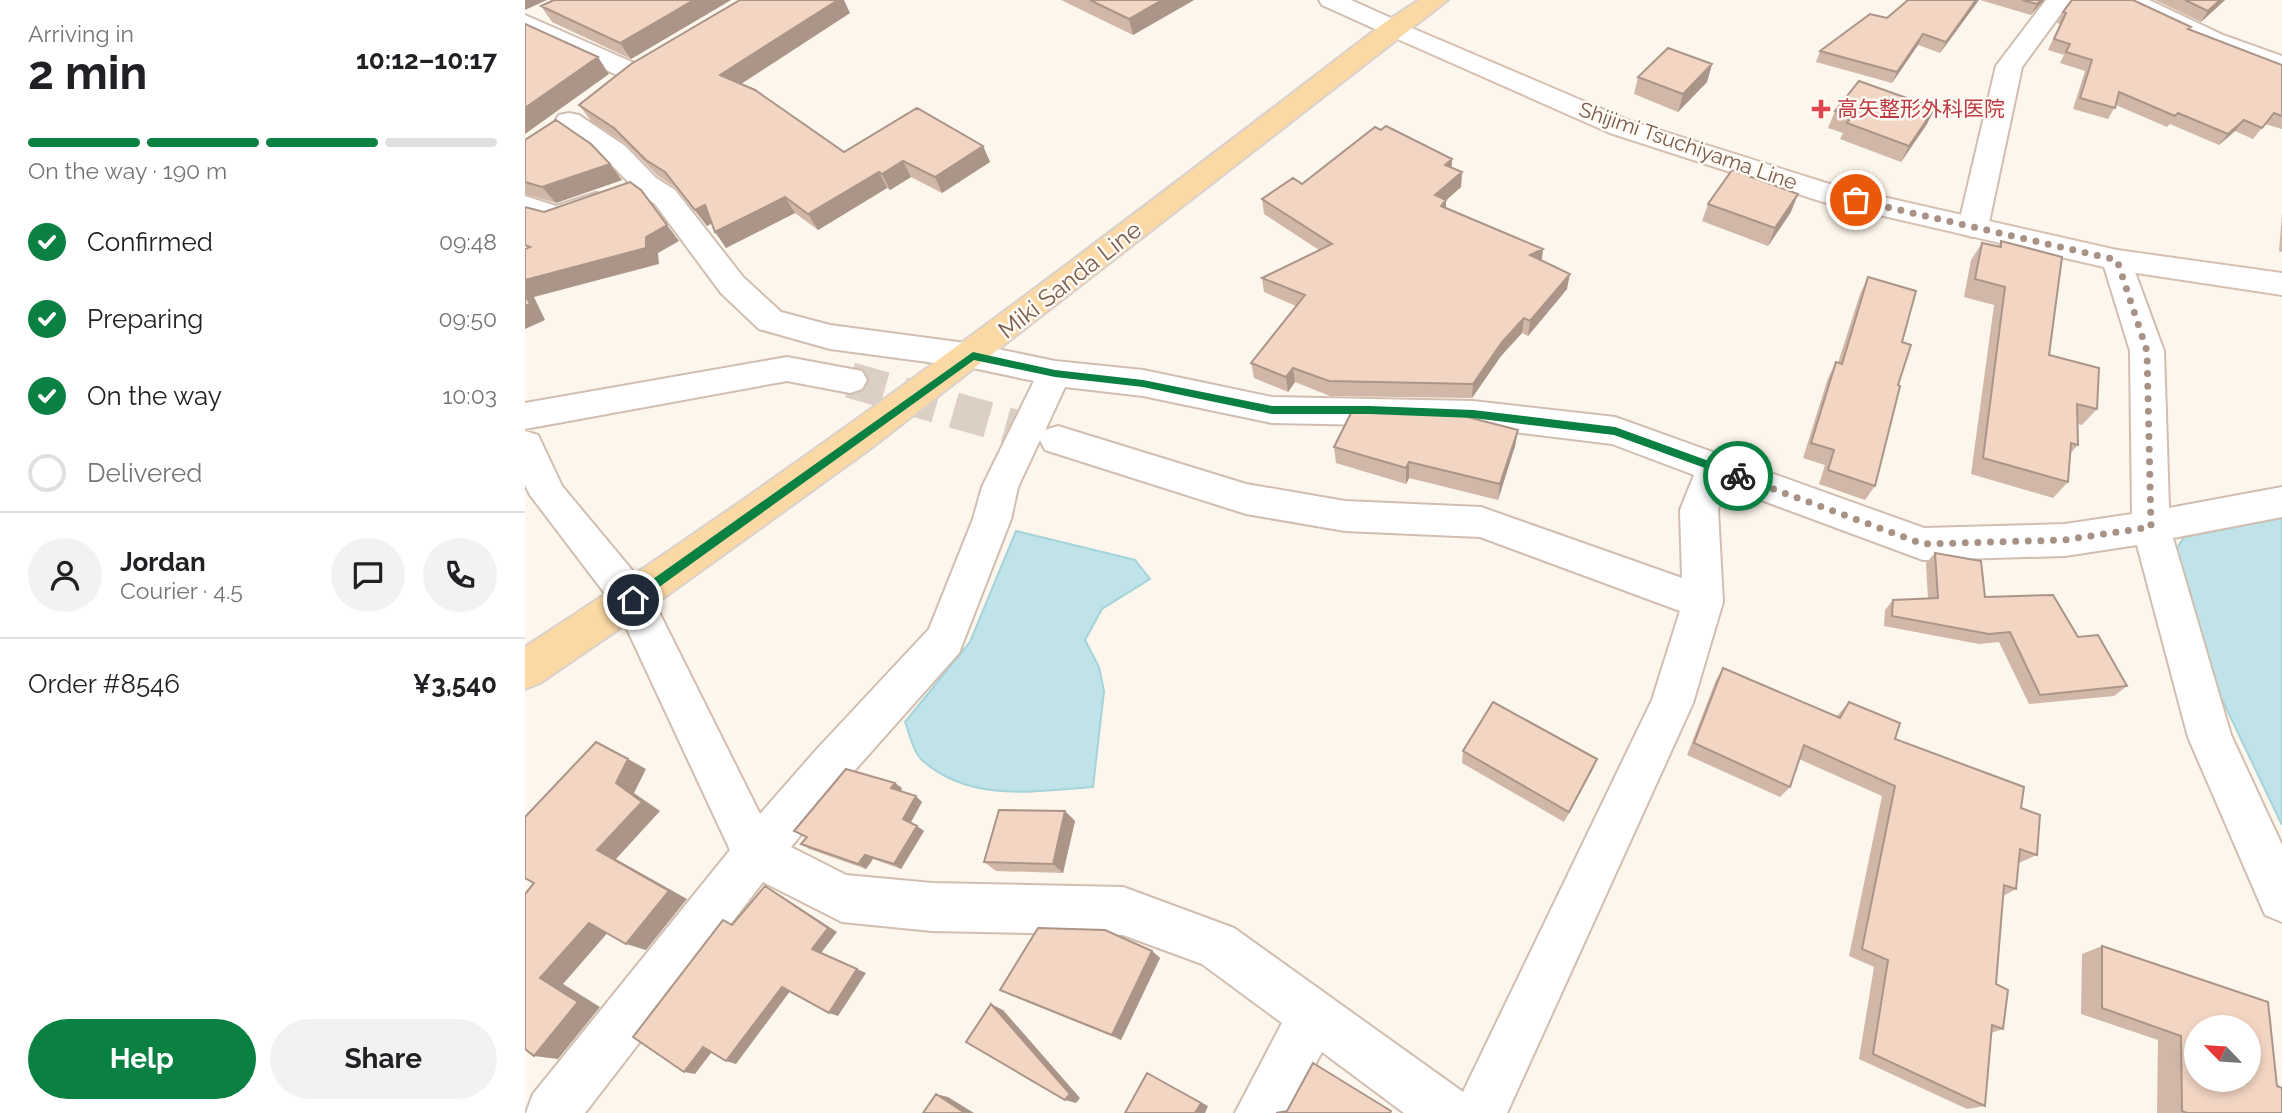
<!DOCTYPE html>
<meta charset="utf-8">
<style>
:root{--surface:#fff;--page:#f2f2f2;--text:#202124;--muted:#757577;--line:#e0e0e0;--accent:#0b8043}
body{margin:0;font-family:Raleway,"Noto Sans JP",sans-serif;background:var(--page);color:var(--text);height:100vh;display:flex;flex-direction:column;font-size:26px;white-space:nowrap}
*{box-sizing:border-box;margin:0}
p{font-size:23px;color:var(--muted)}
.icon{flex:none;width:38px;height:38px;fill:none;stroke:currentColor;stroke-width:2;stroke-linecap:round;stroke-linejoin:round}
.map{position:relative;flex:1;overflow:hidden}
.details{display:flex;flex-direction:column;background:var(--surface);width:525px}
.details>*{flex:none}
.needle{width:46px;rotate:295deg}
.controls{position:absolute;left:1659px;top:1015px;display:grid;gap:14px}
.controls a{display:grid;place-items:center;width:77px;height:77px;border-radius:50%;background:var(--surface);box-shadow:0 4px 10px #0003;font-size:35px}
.pin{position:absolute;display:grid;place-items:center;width:60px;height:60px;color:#fff;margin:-30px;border:4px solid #fff;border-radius:50%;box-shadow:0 2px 7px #0007}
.courier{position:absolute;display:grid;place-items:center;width:70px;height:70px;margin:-35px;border:5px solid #0b8043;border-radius:50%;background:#fff;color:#222;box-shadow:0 2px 9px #0007}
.overview em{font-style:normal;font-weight:700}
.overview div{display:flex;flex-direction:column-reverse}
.overview{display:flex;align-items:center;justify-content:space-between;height:119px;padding:0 28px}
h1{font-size:46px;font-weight:700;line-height:52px}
.bar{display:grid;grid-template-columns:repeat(4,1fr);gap:10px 7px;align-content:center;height:84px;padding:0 28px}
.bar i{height:9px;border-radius:5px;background:var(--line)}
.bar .active{background:var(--accent)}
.bar p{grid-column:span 4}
.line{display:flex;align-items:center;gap:18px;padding:0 28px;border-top:2px solid var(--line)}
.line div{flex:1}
.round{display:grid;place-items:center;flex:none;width:74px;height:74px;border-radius:37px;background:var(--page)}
ol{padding:0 28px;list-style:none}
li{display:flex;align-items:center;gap:21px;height:77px}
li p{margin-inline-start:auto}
li .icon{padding:7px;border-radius:50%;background:var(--accent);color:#fff;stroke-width:4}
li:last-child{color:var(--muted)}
li i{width:38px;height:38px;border:4px solid var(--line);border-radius:50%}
.button{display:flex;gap:14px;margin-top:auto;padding:14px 28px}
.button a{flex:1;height:80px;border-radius:42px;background:var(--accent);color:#fff;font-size:28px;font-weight:700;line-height:80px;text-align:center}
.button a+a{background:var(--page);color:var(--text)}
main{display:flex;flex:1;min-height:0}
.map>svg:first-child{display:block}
.water{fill:#bfe3e8;stroke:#a5d3da;stroke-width:2}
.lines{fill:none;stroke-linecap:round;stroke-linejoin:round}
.minor-tunnel{stroke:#dcd0c4;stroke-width:36;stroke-dasharray:36 18;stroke-linecap:butt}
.minor-casing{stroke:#d1beb0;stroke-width:4}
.tertiary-casing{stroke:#d1beb0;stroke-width:4}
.secondary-casing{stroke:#d6c0b0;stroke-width:4}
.primary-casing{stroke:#dad1cd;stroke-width:4}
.minor{fill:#fff;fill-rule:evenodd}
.tertiary{fill:#fff;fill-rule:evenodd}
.secondary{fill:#fff;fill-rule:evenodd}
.primary{fill:#fbd9a5;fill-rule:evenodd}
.wall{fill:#d1b7a8}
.shaded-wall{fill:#aa9588}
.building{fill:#f3d5c3;stroke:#aa9588;stroke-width:2;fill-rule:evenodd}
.route{fill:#0b8043}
.done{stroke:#a89285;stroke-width:7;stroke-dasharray:0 12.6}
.health-dot{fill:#e0444e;stroke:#fffaf3;stroke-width:2.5}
.labels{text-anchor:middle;stroke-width:5;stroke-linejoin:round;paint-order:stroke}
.far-health-label{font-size:21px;fill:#be3a42;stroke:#fffaf3;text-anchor:start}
.far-street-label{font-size:21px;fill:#7a5c4d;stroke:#fffaf3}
.street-label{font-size:24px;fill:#7a5c4d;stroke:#fffaf3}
</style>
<main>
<section class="details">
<div class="overview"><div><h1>2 min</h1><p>Arriving in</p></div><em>10:12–10:17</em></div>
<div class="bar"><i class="active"></i><i class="active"></i><i class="active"></i><i></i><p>On the way · 190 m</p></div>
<ol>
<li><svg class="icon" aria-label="check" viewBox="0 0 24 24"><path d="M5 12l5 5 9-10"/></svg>Confirmed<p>09:48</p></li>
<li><svg class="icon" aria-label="check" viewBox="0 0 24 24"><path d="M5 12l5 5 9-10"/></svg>Preparing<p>09:50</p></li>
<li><svg class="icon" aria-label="check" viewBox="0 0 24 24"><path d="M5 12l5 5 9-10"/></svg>On the way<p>10:03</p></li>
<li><i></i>Delivered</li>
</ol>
<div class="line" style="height:126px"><a class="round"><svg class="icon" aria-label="person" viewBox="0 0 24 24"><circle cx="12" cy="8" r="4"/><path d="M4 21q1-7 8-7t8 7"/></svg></a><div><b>Jordan</b><p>Courier · 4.5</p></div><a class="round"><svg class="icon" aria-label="chat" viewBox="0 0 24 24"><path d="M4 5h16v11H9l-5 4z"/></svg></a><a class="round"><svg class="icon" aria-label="phone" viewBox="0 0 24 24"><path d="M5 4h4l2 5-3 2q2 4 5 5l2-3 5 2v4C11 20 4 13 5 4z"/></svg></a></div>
<div class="line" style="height:91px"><div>Order #8546</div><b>¥3,540</b></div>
<div class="button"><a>Help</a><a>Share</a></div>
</section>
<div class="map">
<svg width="1757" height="1113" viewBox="0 0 1757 1113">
<rect width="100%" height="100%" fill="#fdf6ec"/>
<path class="water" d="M1757,518V825L1693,691L1651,550L1659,537Z
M491,531L610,560L625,579L577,609L560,640L574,667L579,691L568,787C510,791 446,803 398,761C389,754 384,733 380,722L445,642Z"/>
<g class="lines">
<path class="minor-tunnel" d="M325,380L533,440"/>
<g class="minor-casing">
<path id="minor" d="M1521,0H1546L1497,67L1463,227L1459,234L1448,237L1437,234L1433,227L1471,66Z
M1592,0H1624L1698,35L1757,56V73L1680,45L1595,5Z
M0,15L116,66L120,72L116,78L107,80L98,78L0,31Z
M44,113L54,115L100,146L131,178L150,190L218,277L256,312L305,325L448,344L530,361L618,370L747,397L948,401L1090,417L1399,528L1540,524L1607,514L1605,351L1577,260L1581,253L1592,250L1603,253L1639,351L1644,508L1757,487V517L1648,538L1706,735L1757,845V922L1740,915L1663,737L1612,545L1540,556L1398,560L1201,487L1193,510L1198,602L1168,703L982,1113H879L797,1052L764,1113H710L757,1023L677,964L598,935L407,931L317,922L238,882L60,1113H1L8,1094L205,850L94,612L5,495L0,485V431L13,435L37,486L122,588L235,814L292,749L404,629L448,519L457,487L509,381L448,368L305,349L234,329L196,293L130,204L111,190L80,158L34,127L30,121L34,115ZM540,387L618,396L747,423L948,427L1087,444L1169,475L1155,510L1157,578L956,507L820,501L721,484L533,426L520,430L517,437ZM515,440L520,450L721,514L820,531L955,537L1155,611L1127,700L938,1092L709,928L598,887L407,883L321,875L266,847L322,779L434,653L486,519L493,487Z
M71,193L81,195L86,202C78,214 48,224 34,225C23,226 10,219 0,216V196L31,206Z
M262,357L337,371L342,380L337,389L325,393L262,381L0,429V403Z"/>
</g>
<g class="tertiary-casing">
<path id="tertiary" d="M794,0H826L877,23L881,28L877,33L868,36L859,33L797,5Z"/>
</g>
<g class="secondary-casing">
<path id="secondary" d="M868,20L1105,121L1314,187L1592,250L1757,273V295L1592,270L1298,202L1085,133L859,33L855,28L859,23Z"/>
</g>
<g class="primary-casing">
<path id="primary" d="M894,0H923L345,449L126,607L15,683L0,689V647C297,454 578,239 859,23Z"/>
</g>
<use href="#minor" class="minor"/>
<use href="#tertiary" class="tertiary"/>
<use href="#secondary" class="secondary"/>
<use href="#primary" class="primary"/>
</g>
<path class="wall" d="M206,0L106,59L27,22L16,6Z
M536,0H669L608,35Z
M1383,0H1454L1415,53L1393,45L1367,83L1291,62L1295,51L1362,18Z
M1455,0H1519L1506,15Z
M1630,0H1700L1676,22Z
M1538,12L1666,27L1664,29L1757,65V129L1740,124L1728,139L1710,131L1694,145L1645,124L1642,127L1591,105L1583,119L1548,109L1560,71L1535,63L1539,55L1523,50L1535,24L1532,23Z
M325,13L216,84L319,152L458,146L465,162L417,193L386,177L365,190L362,188L293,230L270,213L201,248L187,223L182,226L151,188L133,176L101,144L66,121L54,105Z
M1187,64L1182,82L1153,112L1109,94L1113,77Z
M1310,111L1402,124L1376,162L1315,139L1318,133L1303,128Z
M0,140L85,164L97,180L31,203L0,194Z
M927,159V167L937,172L936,187L921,200V208L1018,249L1017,260L1042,289L1003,336L997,333L976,356L947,398L805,396L770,382L763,392L729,378L726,363L771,306L739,292L737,278L794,250L739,214L737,199L777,184Z
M1183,204L1266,212L1243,246L1177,221Z
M1757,214V252L1754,251Z
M1476,241L1524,355L1572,409L1557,425L1552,424L1553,445L1545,454L1543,482L1528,498L1446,474L1469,305L1439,297L1446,260L1457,243L1473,247Z
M1343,277L1377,342L1373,385L1350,486L1340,500L1294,484L1300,465L1278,458L1303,378L1311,362L1313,363L1335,294Z
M993,430L990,446L973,500L884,478L881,484L811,463L809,447Z
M1410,553L1460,597L1602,686L1589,696L1504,704L1474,642L1454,644L1359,626L1360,610L1368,600L1403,599L1401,563Z
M1198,668L1312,716L1324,702L1370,739L1496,808L1512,855L1494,863L1491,889L1478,896L1471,984L1478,1029L1466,1033L1460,1106L1442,1109L1334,1059L1349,967L1324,956L1357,796L1274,759L1265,787L1255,797L1162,755L1191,680Z
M938,751L1072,759L1039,822L937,763Z
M377,788L375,791L397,802L385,823L399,831L376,869L348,859L341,869L284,849L276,844L281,838L269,831Z
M540,811L550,821L538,873L471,871L459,862Z
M1577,946L1752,1086L1757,1113H1632L1633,1040L1556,1014L1557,954Z
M627,951L635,958L596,1040L487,996L475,990Z"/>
<path class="shaded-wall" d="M0,0H22L0,10Z
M169,0H206L106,59L95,43Z
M313,0H319L325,13L205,91L195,75Z
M637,0H669L608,35L604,19Z
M1451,0H1454L1415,53L1421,42Z
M1516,0H1519L1506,15L1512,4Z
M1695,0H1700L1676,22L1683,11Z
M1398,34L1393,45L1367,83L1372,72Z
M73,57L84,74L0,134V108Z
M1187,64L1182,82L1153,112L1158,94Z
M1410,108L1402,124L1376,162L1384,146Z
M1719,120L1710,131L1694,145L1703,134Z
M458,146L465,162L417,193L410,177Z
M927,159L926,175L920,165Z
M378,161L386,177L365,190L357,174Z
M85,164L97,180L31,203L17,187Z
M354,172L362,188L293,230L283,214Z
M937,172L936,187L909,211L910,195Z
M116,190L154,241L133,253L134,264L9,297L20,320L0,329V280Z
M1273,194L1266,212L1243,246L1250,228Z
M260,197L270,213L201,248L190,232Z
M921,200V215L916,206Z
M180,205L191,221L182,226L170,210Z
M1018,249L1016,264L1005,255Z
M1045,274L1042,289L1003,336L1005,321Z
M999,318L997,333L976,356L947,398L948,384L977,342Z
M768,368L770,382L763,392L761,377Z
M993,430L990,446L973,500L975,484Z
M884,462V478L881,484V468Z
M103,759L121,769L109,793L135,811L91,859L162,899L121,950L101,944L72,850L91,783Z
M1072,759L1067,771L1039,822L1044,812Z
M370,783L377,788L374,794L366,788Z
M391,796L397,802L385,824L378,819Z
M540,811L550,821L538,873L528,864Z
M392,826L399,831L376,869L369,864Z
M340,855L348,859L341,869L333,864Z
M240,886L249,891L312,932L296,953L341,973L313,1016L304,1013L287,949Z
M64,923L85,930L38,984L75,1007L33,1059L9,1056L15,978Z
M627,951L635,958L596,1040L587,1035Z
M257,987L266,990L211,1064L201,1061Z
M466,1004L478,1010L555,1098L551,1103L540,1100Z
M178,1047L189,1049L170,1074L159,1072Z
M622,1073L683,1106L680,1113H670Z
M411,1094L423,1097L449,1113H440Z"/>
<path class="building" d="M29,0H169L95,43L16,6Z
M215,0H313L195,75L230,90L319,152L392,108L458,146L410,177L378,161L357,174L354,172L283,214L260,197L190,232L180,205L170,210L140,172L121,160L89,128L54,105L106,64Z
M565,0H637L604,19Z
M1383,0H1451L1421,42L1398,34L1372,72L1295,51L1345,14L1362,18Z
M1497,0H1516L1512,4Z
M1547,0H1608L1666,27L1663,29L1757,65V116L1749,113L1737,128L1719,120L1703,134L1653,113L1650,116L1594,92L1590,108L1555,98L1567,60L1541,52L1545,44L1529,39L1541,13L1538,12Z
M1660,0H1695L1683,11Z
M0,24L73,57L0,108Z
M1143,48L1187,64L1158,94L1113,77Z
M1334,81L1410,108L1384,146L1322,123L1326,117L1310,111Z
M31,120L66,144L85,164L17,187L0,182V140Z
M861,126L927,159L920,165L937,172L910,195L921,200L916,206L1018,249L1005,255L1045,274L1005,321L999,318L977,342L948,384L804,381L768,368L761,377L726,363L780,295L737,278L807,244L737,199L768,178L777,184L850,127L856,130Z
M1207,170L1273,194L1250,228L1183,204Z
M105,182L116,190L142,225L121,237V248L0,280V249L5,247L0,245V207L19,212Z
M1476,241L1537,257L1524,355L1574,368L1572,409L1552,404L1553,445L1546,443L1543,482L1458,458L1480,287L1450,279L1457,243L1476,247Z
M1343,277L1391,291L1377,342L1386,345L1373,385L1375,386L1350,486L1303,470L1309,450L1286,443L1311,362L1317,364Z
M0,294L5,304L0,306Z
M827,411L927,413L993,430L975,484L884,462L881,468L809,447Z
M1410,553L1456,561L1460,597L1528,595L1553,637L1573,635L1602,686L1515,695L1485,632L1464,634L1367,616L1368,600L1413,598Z
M1198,668L1315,718L1324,702L1375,723L1370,739L1499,787L1496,808L1515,815L1512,855L1495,849L1491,889L1479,885L1471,984L1483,990L1478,1029L1467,1025L1460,1106L1348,1054L1363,960L1337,949L1370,786L1279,745L1265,787L1169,743Z
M968,702L1072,759L1044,812L938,751Z
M71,742L103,759L91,783L117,802L72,850L144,891L101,944L64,923L15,978L53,1002L9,1056L0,1049V894L9,883L0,878V817Z
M321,769L370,783L366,788L391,796L378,819L392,826L369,864L340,855L333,864L276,844L282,837L269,831Z
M474,810L540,811L528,864L459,862Z
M240,886L303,928L287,949L332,969L304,1013L257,987L201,1061L178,1047L159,1072L108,1037L198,920L207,925Z
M513,928L580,930L627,951L587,1035L475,990Z
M1577,946L1743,1002L1752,1086L1757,1088V1113H1662L1657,1111L1656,1036L1577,1008ZM1671,1027H1724V1080H1671Z
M466,1004L545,1094L540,1100L441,1042Z
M788,1063L866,1111L865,1113H751L762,1111Z
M622,1073L676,1103L670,1113H600Z
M411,1094L440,1113H398Z"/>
<path class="route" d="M448,352L530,370L618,380L747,406H845L948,410L1090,427L1217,473L1218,476L1213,480L1089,435L948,418L845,414H747L618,387L530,377L449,360L112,603H104V596Z"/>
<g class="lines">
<path class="done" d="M1213,476L1398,544L1539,540L1626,527L1622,351L1592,260L1331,200"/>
</g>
<path class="health-dot" d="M1292.5 98.5h7v7h7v7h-7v7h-7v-7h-7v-7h7z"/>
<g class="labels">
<g class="far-health-label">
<text x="1312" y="116">高矢整形外科医院</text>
</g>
<g class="far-street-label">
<text transform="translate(1163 146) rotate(19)" y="7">Shijimi Tsuchiyama Line</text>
</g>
<g class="street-label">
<text transform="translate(545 280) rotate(-38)" y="8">Miki Sanda Line</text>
</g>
</g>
</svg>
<div class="controls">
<a><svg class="needle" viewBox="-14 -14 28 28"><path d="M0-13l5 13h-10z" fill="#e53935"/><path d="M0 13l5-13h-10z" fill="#757577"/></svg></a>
</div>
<div class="pin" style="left:1331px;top:200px;background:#ea580c"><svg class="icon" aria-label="bag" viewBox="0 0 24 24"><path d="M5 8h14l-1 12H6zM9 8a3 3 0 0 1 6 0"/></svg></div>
<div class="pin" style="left:108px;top:600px;background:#1f2937"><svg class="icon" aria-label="home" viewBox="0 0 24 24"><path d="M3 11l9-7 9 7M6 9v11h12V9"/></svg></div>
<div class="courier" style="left:1213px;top:476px"><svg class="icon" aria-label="bike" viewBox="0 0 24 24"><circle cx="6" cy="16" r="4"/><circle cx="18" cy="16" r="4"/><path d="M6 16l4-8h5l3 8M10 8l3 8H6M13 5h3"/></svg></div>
</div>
</main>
